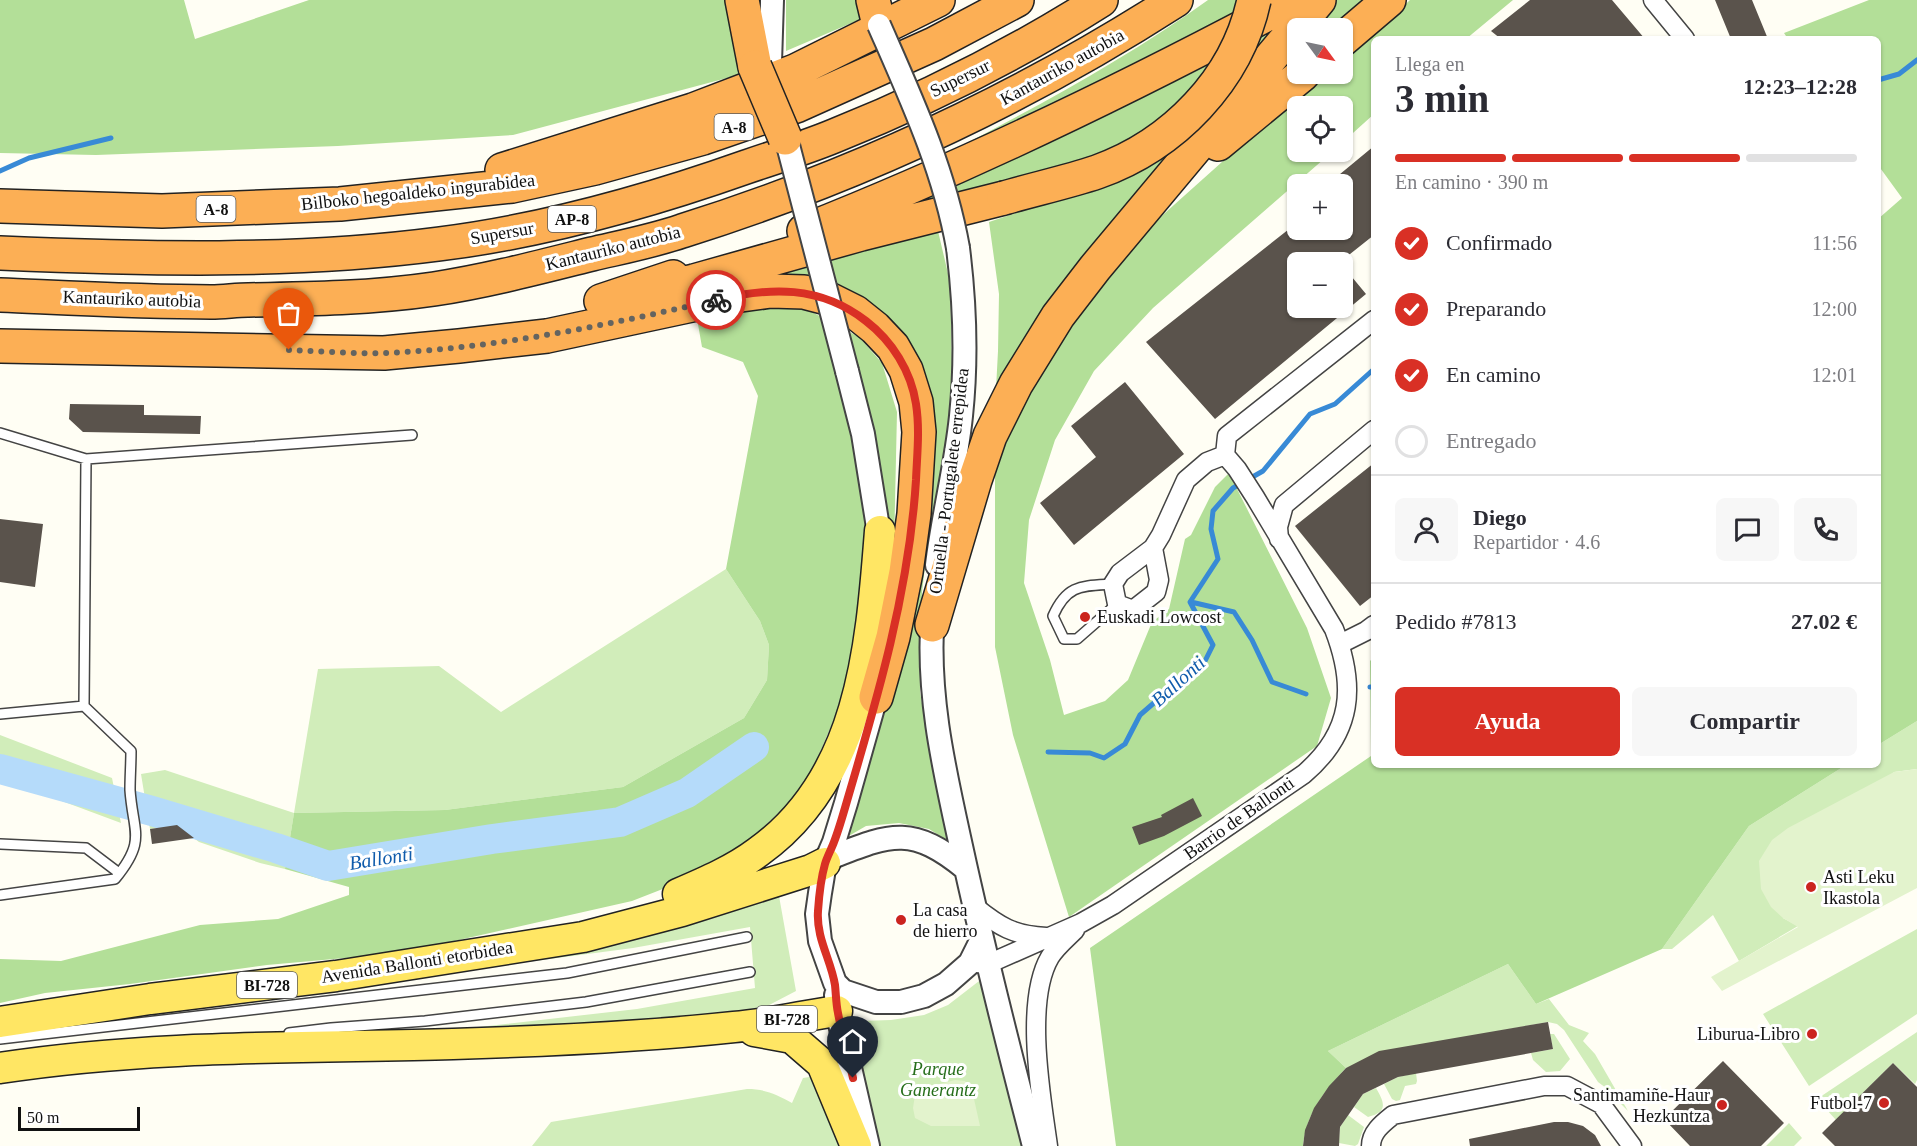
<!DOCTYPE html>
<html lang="es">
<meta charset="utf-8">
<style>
:root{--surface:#fff;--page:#f7f7f7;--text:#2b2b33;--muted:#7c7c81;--line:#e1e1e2;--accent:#d93025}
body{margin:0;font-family:Georgia,serif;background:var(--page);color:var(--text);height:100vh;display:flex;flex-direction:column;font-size:22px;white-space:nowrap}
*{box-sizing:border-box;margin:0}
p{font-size:20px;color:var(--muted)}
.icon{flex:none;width:33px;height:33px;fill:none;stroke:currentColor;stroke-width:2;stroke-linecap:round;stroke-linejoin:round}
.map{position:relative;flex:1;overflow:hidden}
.panel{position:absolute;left:1371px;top:36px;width:510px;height:732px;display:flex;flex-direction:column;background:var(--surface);border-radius:9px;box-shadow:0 2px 4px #0004}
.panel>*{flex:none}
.needle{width:39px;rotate:123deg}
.tools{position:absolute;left:1287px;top:18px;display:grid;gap:12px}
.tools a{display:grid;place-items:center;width:66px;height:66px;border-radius:9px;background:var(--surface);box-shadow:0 2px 4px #0004;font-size:30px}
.scale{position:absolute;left:18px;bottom:15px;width:122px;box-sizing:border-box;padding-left:6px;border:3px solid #111;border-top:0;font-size:16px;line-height:21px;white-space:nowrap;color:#111;-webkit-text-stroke:4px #fff;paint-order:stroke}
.pin{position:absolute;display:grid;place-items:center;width:51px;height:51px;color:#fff;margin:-62px -26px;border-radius:50% 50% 50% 0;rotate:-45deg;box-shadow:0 0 6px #0007}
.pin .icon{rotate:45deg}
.courier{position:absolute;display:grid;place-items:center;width:60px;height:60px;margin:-30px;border:4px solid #d93025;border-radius:50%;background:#fff;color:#222;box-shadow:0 2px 8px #0007}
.head em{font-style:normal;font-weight:800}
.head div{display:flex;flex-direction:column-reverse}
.head{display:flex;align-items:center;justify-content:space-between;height:102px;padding:0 24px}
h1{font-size:39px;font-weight:800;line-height:45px}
.bar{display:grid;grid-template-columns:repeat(4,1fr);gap:9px 6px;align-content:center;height:72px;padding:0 24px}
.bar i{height:8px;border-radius:4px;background:var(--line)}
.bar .on{background:var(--accent)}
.bar p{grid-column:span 4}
.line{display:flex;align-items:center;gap:15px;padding:0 24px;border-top:2px solid var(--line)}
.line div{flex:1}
.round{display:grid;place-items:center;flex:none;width:63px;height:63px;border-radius:9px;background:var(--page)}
ol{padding:0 24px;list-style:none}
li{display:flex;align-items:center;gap:18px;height:66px}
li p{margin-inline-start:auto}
li .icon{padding:6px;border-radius:50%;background:var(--accent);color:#fff;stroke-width:4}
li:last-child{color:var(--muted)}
li i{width:33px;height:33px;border:3px solid var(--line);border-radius:50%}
.cta{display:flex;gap:12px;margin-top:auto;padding:12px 24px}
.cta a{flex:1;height:69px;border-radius:9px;background:var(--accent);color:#fff;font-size:24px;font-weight:800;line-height:69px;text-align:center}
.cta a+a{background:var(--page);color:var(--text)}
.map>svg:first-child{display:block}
.green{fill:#d1edba}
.forest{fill:#b3df98}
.pitch{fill:#e3f3cd}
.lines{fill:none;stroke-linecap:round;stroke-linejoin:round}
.stream{stroke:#388ad6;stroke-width:5}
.river{stroke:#b5dbfa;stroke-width:30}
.building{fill:#5a534c}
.service-casing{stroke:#444;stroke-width:12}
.minor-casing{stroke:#444;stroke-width:21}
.tertiary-casing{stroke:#444;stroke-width:26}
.primary-casing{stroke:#222;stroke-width:33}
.motorway-casing{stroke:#222;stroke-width:36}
.service{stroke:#fff;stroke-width:9}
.minor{stroke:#fff;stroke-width:18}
.tertiary{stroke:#fff;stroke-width:22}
.primary{stroke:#ffe664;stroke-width:30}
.motorway{stroke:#fcaf55;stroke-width:33}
.tertiary-bridge-casing{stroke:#444;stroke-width:26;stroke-linecap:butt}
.motorway-bridge-casing{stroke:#222;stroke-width:36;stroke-linecap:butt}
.tertiary-bridge{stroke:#fff;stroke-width:22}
.motorway-bridge{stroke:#fcaf55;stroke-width:33}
.done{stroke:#646460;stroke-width:6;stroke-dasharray:0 10.8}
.route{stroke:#d93025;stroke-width:8}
.poi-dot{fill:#cb241f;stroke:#fff;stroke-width:2}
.labels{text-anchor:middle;stroke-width:6;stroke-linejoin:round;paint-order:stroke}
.shield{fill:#fff;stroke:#585858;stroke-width:1.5}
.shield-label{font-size:16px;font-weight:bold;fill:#111}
.street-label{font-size:18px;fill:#111;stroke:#fff}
.poi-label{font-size:18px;fill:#111;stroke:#fff;text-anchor:start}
.park-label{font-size:18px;font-style:italic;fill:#266e1b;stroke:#fff}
.water-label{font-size:20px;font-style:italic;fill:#105cac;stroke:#fff}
</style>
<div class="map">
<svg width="1917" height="1146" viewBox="0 0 1917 1146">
<rect width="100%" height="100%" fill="#fffef4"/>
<path class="green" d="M726,569L760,621L769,645L767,680L744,718L623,787L445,810L294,813L285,869L260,863L199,842L177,825L150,829L141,774L165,770L294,813L318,669L439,666L501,712Z
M1917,721V769L1894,772L1783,918L1798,926L1739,961L1713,915L1672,949H1662L1749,826L1846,765H1878V745Z
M0,735L112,778L121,823L0,778Z
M779,896L796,991L748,1016L426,1033L637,1009L755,988L750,927L633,948L467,970L657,929L753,905Z
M1917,929V1014L1809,1086L1763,1014Z
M1508,964L1536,1004L1549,999L1569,1025L1589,1033L1583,1041L1595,1054L1628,1111L1606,1089V1088L1598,1082L1564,1030L1557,1024L1548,1022L1449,1040L1346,1068L1328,1051Z
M983,978L1023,1146H881L850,1028L860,1021L891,1020L924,1015L948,1005Z
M1917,1032V1080L1915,1084L1893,1063L1836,1120L1817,1099Z
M1550,1034H1554L1570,1059L1560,1071L1546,1072L1533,1060L1531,1053L1553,1049Z
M1416,1073L1417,1081L1416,1084L1405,1086L1400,1100L1396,1101L1392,1099L1384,1084L1398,1077Z
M816,1076L841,1146H532L551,1122L747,1089C765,1089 776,1094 792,1103L803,1078Z
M1376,1088C1384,1102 1389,1112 1368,1117L1354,1107L1363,1094Z
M1348,1115L1364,1127L1358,1144L1355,1146L1339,1143L1340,1127Z
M1789,1123L1802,1138L1794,1146H1766Z"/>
<path class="forest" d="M0,0H184L195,39L309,0H732L742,74L513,135L338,146L96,155L0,153Z
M786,0H855L861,19L786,51Z
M1208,0H1267L1235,18L892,182C1000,126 1109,71 1208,0Z
M1334,0H1379L1342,28H1310Z
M1410,0H1513L1466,39H1374V114L1343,142L1342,106H1298V152H1332L1153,308L1094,371L1055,440L1029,520L1024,583L1050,660L1064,715L1105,701L1128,680L1152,622L1169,609L1185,539L1191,535L1215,487L1229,473L1307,628L1331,698L1317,746L1069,917L1013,735L995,647V473L1003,434L1058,336L1146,230L1251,136L1326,74H1342L1343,60L1371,37Z
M1869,0H1917V721L1878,745V219L1902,198L1878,165V39H1788L1784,33Z
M1280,29L995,408L998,351L999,294L989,222L1101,184L1250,42Z
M1219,53L1214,63L1162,123L1095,164L849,224Z
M938,231L950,282L952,366L950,421L929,533L922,592L920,692L938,797L950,842L929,829L899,823L866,826L847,837L882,720L913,582L924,451L865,306L700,292Z
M799,305L859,337L882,363L897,412L894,549L843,698L805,788L751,839L673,885L632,901L401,953L267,965L130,984L45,993L0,1003V959L61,961L200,925L278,919L349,895V887L285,869L294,813L445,810L623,787L744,718L767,680L769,645L760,621L726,569L758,396L743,362L702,347L696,313Z
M1374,657V765H1846L1749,826L1662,949L1536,1004L1508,964L1328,1051L1346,1068C1324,1091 1306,1114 1303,1146H1116L1090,948L1371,756L1370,661Z"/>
<path class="pitch" d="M1917,769V888L1722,991L1711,977L1798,927L1783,918L1771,907L1761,889L1759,861L1772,840L1788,828L1894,772Z
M955,1080L965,1081L972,1090L980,1126H931L915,1118L913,1108L915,1095L928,1087Z"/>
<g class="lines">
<path class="stream" d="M1878,80L1899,74L1917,60
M0,171L29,158L111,138
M1191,602L1234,612L1252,640L1272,682L1306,694
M1370,687H1374
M1048,752L1090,753L1104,758L1125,744L1140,715L1185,676L1204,663L1213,645L1190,602L1218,559L1211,529L1213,511L1233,488L1263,471L1310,414L1335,404L1374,369"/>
<path class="river" d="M0,769L152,811L276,848L328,866L492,839L620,822L687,793L754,747"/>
</g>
<path class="building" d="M1530,0H1612L1645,39H1501L1491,31Z
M1715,0H1752L1768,39H1731Z
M1374,146V235L1340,262H1298V308H1342V265L1366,294L1215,419L1146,342L1298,222V230H1342L1344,184H1328Z
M1125,382L1184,454L1074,545L1040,503L1096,457L1071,426Z
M70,404L144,405V415L201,416L200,434L83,432L69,419Z
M1374,463V595L1360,606L1295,526Z
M0,519L43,524L35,587L0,582Z
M1193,798L1202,816L1164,836L1139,845L1132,827L1162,817L1161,815Z
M177,825L194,838L152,844L150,829Z
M1548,1022L1553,1049L1398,1077L1363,1094L1340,1127L1339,1146H1303L1305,1130L1314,1108L1329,1086L1346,1068L1379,1051Z
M1723,1061L1784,1123L1761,1146H1690L1664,1119Z
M1893,1063L1917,1087V1146H1835L1822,1133Z
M1554,1122H1568L1583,1126L1595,1135L1601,1146H1470L1469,1139Z"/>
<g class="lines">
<g class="service-casing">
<path id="service" d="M0,433L86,459
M1113,584C1082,586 1067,584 1053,616L1064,639H1077L1117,604
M84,706L86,459L412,435
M0,714L84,706L131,751C131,764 130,777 130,790C133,833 147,840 115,879L0,895
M0,844L86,848L119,873
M289,1033L331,1028L425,1021L586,1002L750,972
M0,1039L567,973L747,937"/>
</g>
<g class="minor-casing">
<path id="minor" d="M1653,0L1685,39
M1225,455L1227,436L1374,320
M1279,539L1278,527L1284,505L1374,430
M1153,548L1159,580L1156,592L1133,610L1117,604L1113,584L1120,573L1153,548L1161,535L1186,480L1207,462L1225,455
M1340,644L1366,631L1374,625
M975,907C1000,927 1013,935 1046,937
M977,963L988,964L1081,923L1113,905L1304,774C1353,732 1356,686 1334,629L1255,497L1237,469L1225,455
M1048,1146C1041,1096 1024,1001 1050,957C1056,947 1067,938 1075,930
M1371,1146C1371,1132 1383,1123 1393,1115L1544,1086H1567L1601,1104L1632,1146"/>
</g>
<g class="tertiary-casing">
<path id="tertiary" d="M770,63L772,0
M847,371L863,434L881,546
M937,565C943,515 956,466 961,416C967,359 965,304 958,248
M933,612C926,692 944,769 961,846C983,947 1008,1046 1034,1146
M878,683L876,697L846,803L834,842L825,863L820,893L817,914L820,941L835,983L843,991L876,1002H901L924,996L946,984L970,963L982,939
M827,859C889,835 910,823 966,869
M836,995L837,1011L868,1146"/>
</g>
<g class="primary-casing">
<path id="primary" d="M678,894C706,882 734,870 758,852C862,778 871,646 880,531
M0,1022L150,999L336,976L583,937L682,911L811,870L825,863
M754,1031L792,1038L822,1064L856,1146
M0,1068C148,1045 303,1048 453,1044C547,1041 641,1037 734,1027C768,1024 803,1016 837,1011"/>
</g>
<g class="motorway-casing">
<path id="motorway" d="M742,0L755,67
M873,0L879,25
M1342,40L1389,0
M1218,144L1303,74
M502,170L693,110L795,71L938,0
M0,206L162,211L340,204L512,186L595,168L703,138L796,106L934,44L1017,0
M804,231C971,165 1133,86 1292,1
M0,253C146,259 293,263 439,244C544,231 647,202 746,167C775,157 805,148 834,136C927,99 1016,54 1101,0
M655,290L694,281L861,234L1004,198
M0,295C70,298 141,302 211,302C224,302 236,300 248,300C310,299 373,298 434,289C487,281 540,267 592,254C622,247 653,241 682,231C857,176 1022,99 1176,0
M601,301L673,277
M0,346L384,353L459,346L547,336L734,296L771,291L804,292L827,298L855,312L875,328L893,347L906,370L916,402L919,432L914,514L906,572L893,637L876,697
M932,625L975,480L990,436L1016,384L1058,316L1095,268L1319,0"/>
</g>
<use href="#service" class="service"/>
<use href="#minor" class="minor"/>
<use href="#tertiary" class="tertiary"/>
<use href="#primary" class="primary"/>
<use href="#motorway" class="motorway"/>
<g class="tertiary-bridge-casing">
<path id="tertiary-bridge" d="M879,25C911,98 944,169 958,248
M783,126L847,371"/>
</g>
<g class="motorway-bridge-casing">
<path id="motorway-bridge" d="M755,67L785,138
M1004,198C1035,189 1067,182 1097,172C1173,145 1237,80 1254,0"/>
</g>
<use href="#tertiary-bridge" class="tertiary-bridge"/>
<use href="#motorway-bridge" class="motorway-bridge"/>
</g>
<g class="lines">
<path class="done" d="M289,350C321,351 354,354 386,353C497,348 608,325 716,300"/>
<path class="route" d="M716,300C770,287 820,285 866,321C892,341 911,371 916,404C920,430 917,455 916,480C909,591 878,696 847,801C843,815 839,829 834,842C831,850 827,857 825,864C821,878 819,896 818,911C816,938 831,960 835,985C836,994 836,1004 838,1013C842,1035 848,1057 853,1078"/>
</g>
<g class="poi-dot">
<circle cx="1085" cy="617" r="6"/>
<circle cx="1811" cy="887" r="6"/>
<circle cx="901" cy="920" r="6"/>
<circle cx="1812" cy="1034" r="6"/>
<circle cx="1884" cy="1103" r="6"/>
<circle cx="1722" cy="1105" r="6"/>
</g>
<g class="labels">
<g class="shield">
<rect x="714.5" y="114" width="39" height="26" rx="4.5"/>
<rect x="196.5" y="196" width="39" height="26" rx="4.5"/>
<rect x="548" y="206" width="48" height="26" rx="4.5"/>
<rect x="237" y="972" width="60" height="26" rx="4.5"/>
<rect x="757" y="1006" width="60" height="26" rx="4.5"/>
</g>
<g class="shield-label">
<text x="734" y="133">A-8</text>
<text x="216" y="215">A-8</text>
<text x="572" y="225">AP-8</text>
<text x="267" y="991">BI-728</text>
<text x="787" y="1025">BI-728</text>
</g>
<g class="street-label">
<text transform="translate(1062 67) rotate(-29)" y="6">Kantauriko autobia</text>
<text transform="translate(960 78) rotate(-26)" y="6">Supersur</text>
<text transform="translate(418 192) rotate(-6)" y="6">Bilboko hegoaldeko ingurabidea</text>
<text transform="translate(502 233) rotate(-10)" y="6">Supersur</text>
<text transform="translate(613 248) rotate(-14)" y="6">Kantauriko autobia</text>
<text transform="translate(132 299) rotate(2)" y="6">Kantauriko autobia</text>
<text transform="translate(949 481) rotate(-83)" y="6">Ortuella - Portugalete errepidea</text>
<text transform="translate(1239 818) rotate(-35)" y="6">Barrio de Ballonti</text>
<text transform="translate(417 962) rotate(-9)" y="6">Avenida Ballonti etorbidea</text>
</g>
<g class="poi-label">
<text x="1097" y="623">Euskadi Lowcost</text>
<text x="1823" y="883">Asti Leku<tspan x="1823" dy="21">Ikastola</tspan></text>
<text x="913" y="916">La casa<tspan x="913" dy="21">de hierro</tspan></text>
<text x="1800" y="1040" text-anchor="end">Liburua-Libro</text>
<text x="1710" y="1101" text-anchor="end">Santimamiñe-Haur<tspan x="1710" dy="21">Hezkuntza</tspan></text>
<text x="1872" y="1109" text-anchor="end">Futbol-7</text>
</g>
<g class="park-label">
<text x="938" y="1075">Parque<tspan x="938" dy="21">Ganerantz</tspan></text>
</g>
<g class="water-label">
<text transform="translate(1178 681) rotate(-42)" y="7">Ballonti</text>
<text transform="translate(381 858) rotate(-9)" y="7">Ballonti</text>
</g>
</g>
</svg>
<div class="tools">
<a><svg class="needle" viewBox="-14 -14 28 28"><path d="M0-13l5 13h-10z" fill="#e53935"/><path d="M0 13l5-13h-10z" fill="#7c7c81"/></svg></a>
<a><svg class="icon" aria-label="locate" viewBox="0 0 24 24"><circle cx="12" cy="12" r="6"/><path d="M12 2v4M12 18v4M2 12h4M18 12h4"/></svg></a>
<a>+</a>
<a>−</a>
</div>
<div class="scale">50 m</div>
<div class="pin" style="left:289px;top:350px;background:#ea580c"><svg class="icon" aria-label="bag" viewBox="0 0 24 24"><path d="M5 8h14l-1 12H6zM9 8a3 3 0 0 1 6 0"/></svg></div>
<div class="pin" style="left:853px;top:1078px;background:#1f2937"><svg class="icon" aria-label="home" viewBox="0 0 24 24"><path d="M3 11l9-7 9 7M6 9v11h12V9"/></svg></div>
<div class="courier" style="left:716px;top:300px"><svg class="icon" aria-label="bike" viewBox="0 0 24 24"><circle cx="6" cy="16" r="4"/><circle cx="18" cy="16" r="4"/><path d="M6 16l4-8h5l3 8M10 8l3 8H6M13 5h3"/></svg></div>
<section class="panel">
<div class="head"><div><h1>3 min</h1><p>Llega en</p></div><em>12:23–12:28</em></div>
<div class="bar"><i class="on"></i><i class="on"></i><i class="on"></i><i></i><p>En camino · 390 m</p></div>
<ol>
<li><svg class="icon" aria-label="check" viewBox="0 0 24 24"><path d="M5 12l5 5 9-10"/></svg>Confirmado<p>11:56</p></li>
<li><svg class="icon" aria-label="check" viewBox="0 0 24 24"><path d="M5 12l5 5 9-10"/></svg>Preparando<p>12:00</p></li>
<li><svg class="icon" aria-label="check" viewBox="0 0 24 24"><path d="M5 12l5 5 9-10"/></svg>En camino<p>12:01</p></li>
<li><i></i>Entregado</li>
</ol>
<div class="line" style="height:108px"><a class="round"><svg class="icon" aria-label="person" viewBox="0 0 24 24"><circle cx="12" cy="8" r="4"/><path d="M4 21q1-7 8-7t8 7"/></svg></a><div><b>Diego</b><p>Repartidor · 4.6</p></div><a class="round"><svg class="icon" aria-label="chat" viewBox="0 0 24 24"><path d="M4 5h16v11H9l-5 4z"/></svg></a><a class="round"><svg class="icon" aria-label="phone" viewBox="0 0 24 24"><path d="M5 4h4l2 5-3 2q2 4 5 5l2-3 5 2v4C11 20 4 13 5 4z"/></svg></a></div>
<div class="line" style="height:78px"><div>Pedido #7813</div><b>27.02 €</b></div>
<div class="cta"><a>Ayuda</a><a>Compartir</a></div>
</section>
</div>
